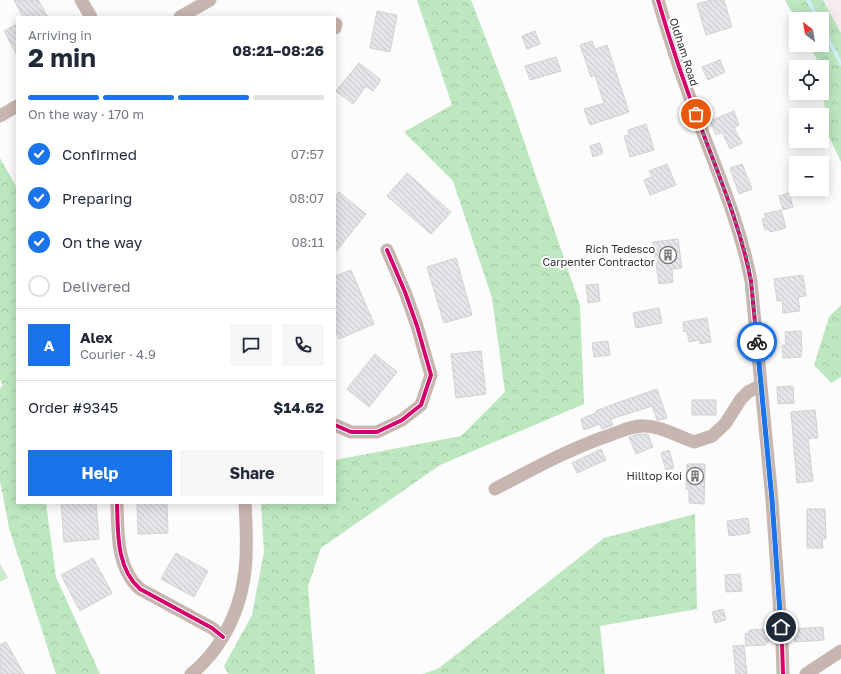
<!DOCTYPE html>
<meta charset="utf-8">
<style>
:root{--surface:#fff;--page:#f6f6f7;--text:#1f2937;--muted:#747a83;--line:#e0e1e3;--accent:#1a73e8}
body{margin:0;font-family:"Golos Text",sans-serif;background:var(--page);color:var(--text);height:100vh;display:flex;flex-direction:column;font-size:15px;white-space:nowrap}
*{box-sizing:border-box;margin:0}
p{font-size:13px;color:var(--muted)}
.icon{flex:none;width:22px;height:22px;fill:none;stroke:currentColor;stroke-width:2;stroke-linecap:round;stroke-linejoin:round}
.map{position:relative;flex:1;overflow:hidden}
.details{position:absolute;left:16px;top:16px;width:320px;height:488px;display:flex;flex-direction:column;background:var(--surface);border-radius:0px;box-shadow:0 2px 10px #0003}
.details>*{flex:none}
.needle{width:26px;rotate:329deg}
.fabs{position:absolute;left:789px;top:12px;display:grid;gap:8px}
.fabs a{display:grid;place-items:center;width:40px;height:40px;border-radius:0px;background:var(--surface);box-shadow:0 2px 10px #0003;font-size:20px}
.pin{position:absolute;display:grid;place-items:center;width:34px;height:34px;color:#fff;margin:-17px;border:2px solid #fff;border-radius:50%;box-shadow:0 1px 4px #0007}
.courier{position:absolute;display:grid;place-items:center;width:40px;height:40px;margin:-20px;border:3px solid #1a73e8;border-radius:50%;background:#fff;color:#222;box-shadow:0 1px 5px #0007}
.headline em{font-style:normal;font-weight:700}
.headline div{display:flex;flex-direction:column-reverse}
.headline{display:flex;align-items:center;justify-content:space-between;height:68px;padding:0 12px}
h1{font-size:26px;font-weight:700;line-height:30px}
.bar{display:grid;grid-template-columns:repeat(4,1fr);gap:6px 4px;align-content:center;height:48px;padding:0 12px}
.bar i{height:5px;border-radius:3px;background:var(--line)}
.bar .selected{background:var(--accent)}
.bar p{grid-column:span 4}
.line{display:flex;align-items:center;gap:10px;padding:0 12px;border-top:1px solid var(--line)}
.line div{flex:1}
.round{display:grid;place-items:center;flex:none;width:42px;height:42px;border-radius:0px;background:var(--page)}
ol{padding:0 12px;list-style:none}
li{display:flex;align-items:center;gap:12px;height:44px}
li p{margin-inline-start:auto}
li .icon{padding:4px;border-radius:50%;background:var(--accent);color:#fff;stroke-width:4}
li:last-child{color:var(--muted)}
li i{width:22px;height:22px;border:2px solid var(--line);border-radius:50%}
.action{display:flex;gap:8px;margin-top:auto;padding:8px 12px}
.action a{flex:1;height:46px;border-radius:0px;background:var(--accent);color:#fff;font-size:16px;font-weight:700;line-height:46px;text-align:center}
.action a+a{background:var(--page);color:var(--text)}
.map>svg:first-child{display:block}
.education{fill:#f5ecee}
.grass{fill:#cfead0}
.forest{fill:url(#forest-crowns)}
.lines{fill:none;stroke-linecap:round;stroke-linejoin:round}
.stream{stroke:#d0f0f8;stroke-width:3.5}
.building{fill:url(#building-back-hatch);stroke:#d2d2d3}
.minor{stroke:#c7b5af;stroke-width:13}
.cycleway-casing{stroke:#fff;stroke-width:6}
.cycleway{stroke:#d6006c;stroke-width:4}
.done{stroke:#77787a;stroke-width:4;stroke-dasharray:0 7.2}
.route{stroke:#1a73e8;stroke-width:5}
.labels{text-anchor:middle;stroke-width:4;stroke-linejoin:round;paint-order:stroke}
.street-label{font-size:11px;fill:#303133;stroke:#fff}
.poi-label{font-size:11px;fill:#303133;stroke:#fff;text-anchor:end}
</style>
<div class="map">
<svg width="841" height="674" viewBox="0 0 841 674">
<defs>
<pattern id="forest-crowns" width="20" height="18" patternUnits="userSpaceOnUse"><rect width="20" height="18" fill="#bde7bf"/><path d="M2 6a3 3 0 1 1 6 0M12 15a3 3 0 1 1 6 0" fill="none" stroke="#a3c7a5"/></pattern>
<pattern id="building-back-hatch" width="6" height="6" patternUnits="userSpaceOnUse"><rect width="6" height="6" fill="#e4e5e8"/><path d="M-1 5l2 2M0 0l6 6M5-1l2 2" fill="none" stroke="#c4c5c7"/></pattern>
</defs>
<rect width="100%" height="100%" fill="#fcfcfd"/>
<path class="education" d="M823,0H841V33Z"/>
<path class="grass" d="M0,563L8,578L0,582Z"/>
<path class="forest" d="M417,0H471L513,109L580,305L584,404L440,465L321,548L308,586L315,674H228L224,666L252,615L264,552L261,503H335V460L461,436L505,392L492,298L453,181L404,132L452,105Z
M785,0H823L841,33V162L826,130L822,67H821L809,45H822V19H796V20Z
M0,158L17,188V503H46L56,577L100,674H56L9,528L0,481V388L3,385L0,380Z
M841,305V377L831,383L814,365L829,317Z
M695,514L697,609L600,626L605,674H423L439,668L604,538Z"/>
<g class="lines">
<path class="stream" d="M808,0L818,19
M822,27L841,64"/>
</g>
<path class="building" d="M14,0H38L48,17H23Z
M711,0H724L732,27L706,35L697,4Z
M377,11L397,15L390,52L370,48Z
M17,24V55L4,31Z
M535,31L540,44L527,49L522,36Z
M592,41L595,49L607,45L629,112L590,125L584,109L604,103L595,75L591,77L580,45Z
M556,57L561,71L530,80L525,66Z
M720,60L725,72L708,80L702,67Z
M359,63L381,80L373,91L366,86L353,104L336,91Z
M734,111L739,125L734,128L742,143L730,149L722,132L716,135L710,121Z
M646,124L654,150L630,157L624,136L629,135L628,130Z
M600,143L603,153L593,157L590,146Z
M667,164L676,185L650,195L644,180L652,177L649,171Z
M742,164L752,189L739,194L730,168Z
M407,173L451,212L431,234L387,196Z
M339,192L366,214L335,253V197Z
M789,193L793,207L783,210L779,196Z
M781,210L786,228L770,232L769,229L765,230L762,219L766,218L764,214Z
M678,239L682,268L672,269L673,282L659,284L653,242Z
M456,258L472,315L444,323L427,267Z
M351,270L374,324L339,339L335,330V276Z
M803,275L806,296L798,297L800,311L783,313L782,300L777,301L774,279Z
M598,284L600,301L588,303L586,285Z
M659,308L662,323L636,328L633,313Z
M707,318L711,342L700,344V340L689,342L687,331L684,332L683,322Z
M801,331L802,351H801V357L783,358L782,345H786L785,332Z
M608,341L610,355L594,357L592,343Z
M481,351L486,394L456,398L451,354Z
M375,354L397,372L369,407L347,389Z
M793,386L794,403L778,404L777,387Z
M657,389L667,418L660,420H657L652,406L611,419L613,425L602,429L600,424L584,430L581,419L596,413V411L611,405Z
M692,400H716V415H692Z
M815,410L818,438L808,439L813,481L797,483L791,412Z
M638,434H648L653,447L636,454L629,437Z
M601,449L606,460L577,473L572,463Z
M669,450L674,468L666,470L661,453Z
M687,464H705L704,504L689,503V489H686Z
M61,503H96L99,539L64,542Z
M137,503H167L168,533L138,534Z
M807,509H825L826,539H822L823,548H807Z
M748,518L750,533L729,536L727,521Z
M176,553L208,571L194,597L161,579Z
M93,558L112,593L80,611L61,575Z
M740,574L742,591L726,592L725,575Z
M723,609L726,620L715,623L712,612Z
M823,627L824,640L795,642L794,629Z
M768,629L769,642H766V645L746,646L745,634L749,633V630Z
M6,642L24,674H0V645Z
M744,645L747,674H736L733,646Z"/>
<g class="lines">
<path class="minor" d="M81,0L91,17
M658,0C671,45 686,89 703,133C721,181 741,229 751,281L772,500L782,643L783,674
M180,17L210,0
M335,28L336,24
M0,116L17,106
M335,425L351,432H377L402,420L421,405L431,375L417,326L405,292L387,250
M495,489C533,469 571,448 613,434C623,430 635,425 645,426C660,426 680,437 694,442L712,436L725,424L741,399L748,392L761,385
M117,503C118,532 116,568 140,589L212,628L223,637
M191,674C205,663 214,652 223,637C249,593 248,552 245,503
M806,674L841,651"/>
<g class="cycleway-casing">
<path id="cycleway" d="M658,0C671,45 686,89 703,133C721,181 741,229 751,281L772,500L782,643L783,674
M335,425L351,432H377L402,420L421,405L431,375L417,326L405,292L387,250
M117,503C118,532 116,568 140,589L212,628L223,637"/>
</g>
<use href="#cycleway" class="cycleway"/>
</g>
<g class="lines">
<path class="done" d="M696,114C713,161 733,207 746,255C753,283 754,313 757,342"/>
<path class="route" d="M757,342L772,500L781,627"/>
</g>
<defs>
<g id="building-ring" transform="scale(0.9)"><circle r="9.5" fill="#fff" stroke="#77787a" stroke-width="1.5"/><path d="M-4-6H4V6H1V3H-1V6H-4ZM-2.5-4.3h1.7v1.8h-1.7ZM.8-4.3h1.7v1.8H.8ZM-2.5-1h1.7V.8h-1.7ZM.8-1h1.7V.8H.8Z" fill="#77787a"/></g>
</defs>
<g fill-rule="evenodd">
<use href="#building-ring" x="668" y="255"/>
<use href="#building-ring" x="695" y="476"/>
</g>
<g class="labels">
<g class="street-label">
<text transform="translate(684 52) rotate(72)" y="4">Oldham Road</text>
</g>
<g class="poi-label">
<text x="655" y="253">Rich Tedesco<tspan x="655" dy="13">Carpenter Contractor</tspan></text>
<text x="682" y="480">Hilltop Koi</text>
</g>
</g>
</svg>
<div class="fabs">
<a><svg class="needle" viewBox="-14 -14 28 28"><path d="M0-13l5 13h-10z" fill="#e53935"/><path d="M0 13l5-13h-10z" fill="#747a83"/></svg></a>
<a><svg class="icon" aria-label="locate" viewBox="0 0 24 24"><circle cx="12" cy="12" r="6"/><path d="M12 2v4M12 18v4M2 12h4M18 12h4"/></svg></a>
<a>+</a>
<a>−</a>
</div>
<div class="pin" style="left:696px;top:114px;background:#ea580c"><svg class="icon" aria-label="bag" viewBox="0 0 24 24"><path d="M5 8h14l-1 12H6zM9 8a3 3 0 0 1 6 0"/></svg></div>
<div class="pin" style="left:781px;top:627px;background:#1f2937"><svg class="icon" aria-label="home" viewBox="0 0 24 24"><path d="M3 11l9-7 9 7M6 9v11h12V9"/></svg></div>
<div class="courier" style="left:757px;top:342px"><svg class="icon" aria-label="bike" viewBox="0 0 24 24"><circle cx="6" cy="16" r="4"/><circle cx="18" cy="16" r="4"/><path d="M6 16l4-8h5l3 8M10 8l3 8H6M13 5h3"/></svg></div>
<section class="details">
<div class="headline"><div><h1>2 min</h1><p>Arriving in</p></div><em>08:21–08:26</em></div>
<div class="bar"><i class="selected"></i><i class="selected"></i><i class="selected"></i><i></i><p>On the way · 170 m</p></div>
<ol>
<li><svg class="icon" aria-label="check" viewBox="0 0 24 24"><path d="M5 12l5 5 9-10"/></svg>Confirmed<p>07:57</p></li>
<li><svg class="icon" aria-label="check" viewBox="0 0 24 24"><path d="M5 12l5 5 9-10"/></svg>Preparing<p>08:07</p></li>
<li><svg class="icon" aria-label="check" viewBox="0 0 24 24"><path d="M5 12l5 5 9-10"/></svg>On the way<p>08:11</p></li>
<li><i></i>Delivered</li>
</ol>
<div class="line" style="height:72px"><b class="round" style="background:var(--accent);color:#fff">A</b><div><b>Alex</b><p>Courier · 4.9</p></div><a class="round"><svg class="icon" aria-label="chat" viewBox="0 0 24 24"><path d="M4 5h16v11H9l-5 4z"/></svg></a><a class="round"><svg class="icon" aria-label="phone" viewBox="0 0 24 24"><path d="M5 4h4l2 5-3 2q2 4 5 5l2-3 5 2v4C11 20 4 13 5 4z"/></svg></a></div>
<div class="line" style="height:52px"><div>Order #9345</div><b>$14.62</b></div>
<div class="action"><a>Help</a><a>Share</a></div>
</section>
</div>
